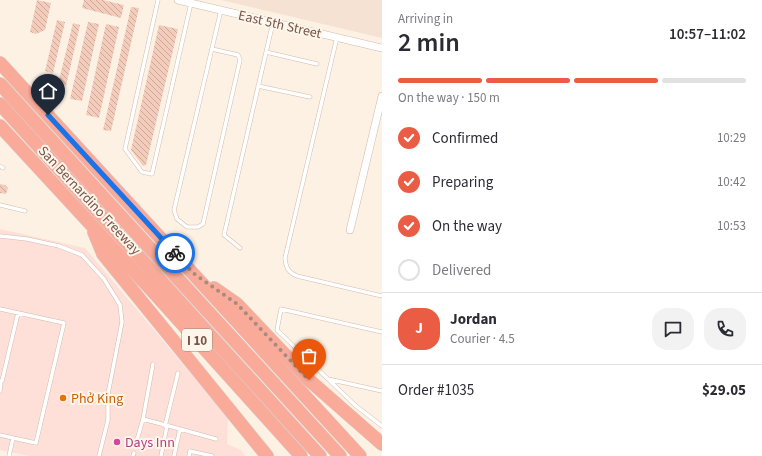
<!DOCTYPE html>
<meta charset="utf-8">
<style>
:root{--surface:#fff;--page:#f2f2f3;--text:#2b2b33;--muted:#7c7c81;--line:#e1e1e2;--accent:#eb5c45}
body{margin:0;font-family:"Source Sans 3",sans-serif;background:var(--page);color:var(--text);height:100vh;display:flex;flex-direction:column;font-size:15px;white-space:nowrap}
*{box-sizing:border-box;margin:0}
p{font-size:13px;color:var(--muted)}
.icon{flex:none;width:22px;height:22px;fill:none;stroke:currentColor;stroke-width:2;stroke-linecap:round;stroke-linejoin:round}
.map{position:relative;flex:1;overflow:hidden}
.details{display:flex;flex-direction:column;background:var(--surface);width:380px}
.details>*{flex:none}
.pin{position:absolute;display:grid;place-items:center;width:34px;height:34px;color:#fff;margin:-41px -17px;border-radius:50% 50% 50% 0;rotate:-45deg;box-shadow:0 0 4px #0007}
.pin .icon{rotate:45deg}
.courier{position:absolute;display:grid;place-items:center;width:40px;height:40px;margin:-20px;border:3px solid #1a73e8;border-radius:50%;background:#fff;color:#222;box-shadow:0 1px 5px #0007}
.summary em{font-style:normal;font-weight:600}
.summary div{display:flex;flex-direction:column-reverse}
.summary{display:flex;align-items:center;justify-content:space-between;height:68px;padding:0 16px}
h1{font-size:26px;font-weight:600;line-height:30px}
.bar{display:grid;grid-template-columns:repeat(4,1fr);gap:6px 4px;align-content:center;height:48px;padding:0 16px}
.bar i{height:5px;border-radius:3px;background:var(--line)}
.bar .active{background:var(--accent)}
.bar p{grid-column:span 4}
.line{display:flex;align-items:center;gap:10px;padding:0 16px;border-top:1px solid var(--line)}
.line div{flex:1}
.round{display:grid;place-items:center;flex:none;width:42px;height:42px;border-radius:16px;background:var(--page)}
ol{padding:0 16px;list-style:none}
li{display:flex;align-items:center;gap:12px;height:44px}
li p{margin-inline-start:auto}
li .icon{padding:4px;border-radius:50%;background:var(--accent);color:#fff;stroke-width:4}
li:last-child{color:var(--muted)}
li i{width:22px;height:22px;border:2px solid var(--line);border-radius:50%}
main{display:flex;flex:1;min-height:0}
.map>svg:first-child{display:block}
.residential{fill:#f5e2d2}
.commercial{fill:#fee0d8}
.building{fill:url(#building-back-hatch)}
.lines{fill:none;stroke-linecap:round;stroke-linejoin:round}
.service-casing{stroke:#d1baad;stroke-width:4.5}
.minor-casing{stroke:#d1baad;stroke-width:8}
.motorway-casing{stroke:#d9cfcc;stroke-width:14}
.service{stroke:#fff;stroke-width:3.5}
.minor{stroke:#fff;stroke-width:7}
.motorway{stroke:#f9aa99;stroke-width:13}
.done{stroke:#a68c7f;stroke-width:4;stroke-dasharray:0 7.2}
.route{stroke:#1a73e8;stroke-width:5}
.food-dot{fill:#e8710a;stroke:#fff6eb;stroke-width:1.5}
.hotel-dot{fill:#d1479c;stroke:#fff6eb;stroke-width:1.5}
.labels{text-anchor:middle;stroke-width:4;stroke-linejoin:round;paint-order:stroke}
.shield{fill:#fff6eb;stroke:#a0857a;stroke-width:1}
.shield-label{font-size:13px;font-weight:bold;fill:#775549}
.street-label{font-size:14px;fill:#775549;stroke:#fff6eb}
.food-label{font-size:14px;fill:#c56008;stroke:#fff6eb;text-anchor:start}
.hotel-label{font-size:14px;fill:#b23c85;stroke:#fff6eb;text-anchor:start}
</style>
<main>
<div class="map">
<svg width="382" height="456" viewBox="0 0 382 456">
<defs>
<pattern id="building-back-hatch" width="6" height="6" patternUnits="userSpaceOnUse"><rect width="6" height="6" fill="#f4ccbb"/><path d="M-1 5l2 2M0 0l6 6M5-1l2 2" fill="none" stroke="#caa89a"/></pattern>
</defs>
<rect width="100%" height="100%" fill="#fdf1e4"/>
<path class="residential" d="M221,0H382V38Z"/>
<path class="commercial" d="M0,229L85,248L228,418L227,444L241,450L245,456H29L0,450Z"/>
<path class="building" d="M37,0L51,3L45,30L36,34L30,32Z
M84,0H103L124,5L121,18L82,8Z
M131,7L139,8L111,131L103,130Z
M57,20L65,22L53,73L45,71Z
M88,22L99,24L82,101L70,99Z
M73,23L80,25L66,86L58,84Z
M106,24L119,27L99,118L86,115Z
M159,25L178,29L146,165L143,166L131,150Z
M0,184L5,185L8,188L6,194L0,193Z"/>
<g class="lines">
<g class="service-casing">
<path id="service" d="M158,0L125,149L142,172L152,174L191,3
M337,37L285,258C286,268 288,272 297,276L382,296
M212,49L238,55L240,60L203,224L198,227H187L177,219L174,210L221,10
M266,52L317,64
M258,86L310,97
M0,166L3,168
M0,205L25,211
M0,236L27,239L59,246L82,255L104,279L120,305L122,322L108,394V420L99,456
M240,248L224,235L273,22
M0,309L64,323L36,443L13,438L9,456
M382,332L281,309L277,330L356,406L382,426
M153,364L143,419L180,429L174,456
M328,379L382,391
M2,381L18,313
M0,391L1,381
M165,426L178,373
M180,429L216,439
M0,435L13,438
M137,440L143,419
M133,456L134,453
M161,456L167,426
M189,456L190,451L212,456"/>
</g>
<g class="minor-casing">
<path id="minor" d="M178,0L382,48
M350,230L382,96"/>
</g>
<g class="motorway-casing">
<path id="motorway" d="M0,63L360,456
M0,84L340,456
M0,104L320,456
M0,126L157,296L301,456
M94,232L103,254L267,456
M214,288L237,304L309,380L382,444"/>
</g>
<use href="#service" class="service"/>
<use href="#minor" class="minor"/>
<use href="#motorway" class="motorway"/>
</g>
<g class="lines">
<path class="done" d="M175,253L193,273L237,304L309,380"/>
<path class="route" d="M48,115L175,253"/>
</g>
<circle class="food-dot" cx="63" cy="398" r="4"/>
<circle class="hotel-dot" cx="117" cy="442" r="4"/>
<g class="labels">
<rect class="shield" x="182" y="329" width="30" height="22" rx="3"/>
<g class="shield-label">
<text x="197" y="345">I 10</text>
</g>
<g class="street-label">
<text transform="translate(280 24) rotate(13)" y="5">East 5th Street</text>
<text transform="translate(90 200) rotate(47)" y="5">San Bernardino Freeway</text>
</g>
<g class="food-label">
<text x="71" y="403">Phở King</text>
</g>
<g class="hotel-label">
<text x="125" y="447">Days Inn</text>
</g>
</g>
</svg>
<div class="pin" style="left:309px;top:380px;background:#ea580c"><svg class="icon" aria-label="bag" viewBox="0 0 24 24"><path d="M5 8h14l-1 12H6zM9 8a3 3 0 0 1 6 0"/></svg></div>
<div class="pin" style="left:48px;top:115px;background:#1f2937"><svg class="icon" aria-label="home" viewBox="0 0 24 24"><path d="M3 11l9-7 9 7M6 9v11h12V9"/></svg></div>
<div class="courier" style="left:175px;top:253px"><svg class="icon" aria-label="bike" viewBox="0 0 24 24"><circle cx="6" cy="16" r="4"/><circle cx="18" cy="16" r="4"/><path d="M6 16l4-8h5l3 8M10 8l3 8H6M13 5h3"/></svg></div>
</div>
<section class="details">
<div class="summary"><div><h1>2 min</h1><p>Arriving in</p></div><em>10:57–11:02</em></div>
<div class="bar"><i class="active"></i><i class="active"></i><i class="active"></i><i></i><p>On the way · 150 m</p></div>
<ol>
<li><svg class="icon" aria-label="check" viewBox="0 0 24 24"><path d="M5 12l5 5 9-10"/></svg>Confirmed<p>10:29</p></li>
<li><svg class="icon" aria-label="check" viewBox="0 0 24 24"><path d="M5 12l5 5 9-10"/></svg>Preparing<p>10:42</p></li>
<li><svg class="icon" aria-label="check" viewBox="0 0 24 24"><path d="M5 12l5 5 9-10"/></svg>On the way<p>10:53</p></li>
<li><i></i>Delivered</li>
</ol>
<div class="line" style="height:72px"><b class="round" style="background:var(--accent);color:#fff">J</b><div><b>Jordan</b><p>Courier · 4.5</p></div><a class="round"><svg class="icon" aria-label="chat" viewBox="0 0 24 24"><path d="M4 5h16v11H9l-5 4z"/></svg></a><a class="round"><svg class="icon" aria-label="phone" viewBox="0 0 24 24"><path d="M5 4h4l2 5-3 2q2 4 5 5l2-3 5 2v4C11 20 4 13 5 4z"/></svg></a></div>
<div class="line" style="height:52px"><div>Order #1035</div><b>$29.05</b></div>
</section>
</main>
